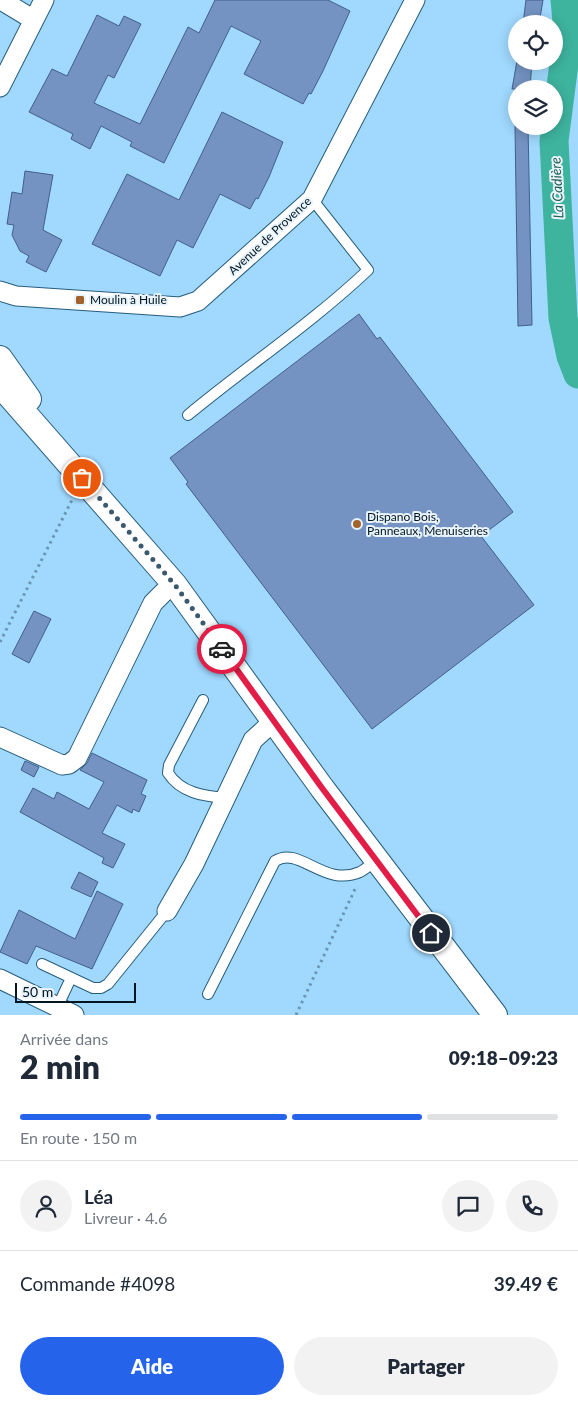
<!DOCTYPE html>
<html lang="fr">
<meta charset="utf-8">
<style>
:root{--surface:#fff;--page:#f2f2f3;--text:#1f2937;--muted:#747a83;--line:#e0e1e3;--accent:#2563eb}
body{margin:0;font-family:Lato,sans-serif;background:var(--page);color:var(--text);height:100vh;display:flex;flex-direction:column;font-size:19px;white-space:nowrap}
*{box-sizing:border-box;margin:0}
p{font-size:16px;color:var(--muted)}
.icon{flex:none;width:28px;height:28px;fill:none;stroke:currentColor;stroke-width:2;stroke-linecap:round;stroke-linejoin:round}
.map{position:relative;height:1015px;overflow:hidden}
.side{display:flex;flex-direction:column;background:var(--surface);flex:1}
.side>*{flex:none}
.fabs{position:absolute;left:508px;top:15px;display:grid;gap:10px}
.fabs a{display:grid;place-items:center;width:55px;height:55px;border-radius:50%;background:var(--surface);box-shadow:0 2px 12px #0003;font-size:25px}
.scale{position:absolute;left:15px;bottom:12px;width:121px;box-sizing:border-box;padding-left:5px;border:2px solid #011522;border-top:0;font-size:14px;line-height:18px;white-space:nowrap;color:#011522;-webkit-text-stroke:4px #e8f3fa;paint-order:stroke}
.pin{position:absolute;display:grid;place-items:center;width:42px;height:42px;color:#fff;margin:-21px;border:2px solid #fff;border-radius:50%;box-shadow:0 1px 5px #0007}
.courier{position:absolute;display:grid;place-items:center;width:50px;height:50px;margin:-25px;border:4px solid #e11d48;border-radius:50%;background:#fff;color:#222;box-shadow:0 1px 6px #0007}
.summary em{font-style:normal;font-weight:800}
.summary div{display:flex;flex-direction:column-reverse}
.summary{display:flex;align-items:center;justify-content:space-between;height:85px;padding:0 20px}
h1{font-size:32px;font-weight:800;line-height:38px}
.bar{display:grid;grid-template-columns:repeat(4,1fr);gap:8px 5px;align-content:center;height:60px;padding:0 20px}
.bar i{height:6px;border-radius:4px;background:var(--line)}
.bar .active{background:var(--accent)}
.bar p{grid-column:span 4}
.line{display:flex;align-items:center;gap:12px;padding:0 20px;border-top:1px solid var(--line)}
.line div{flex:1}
.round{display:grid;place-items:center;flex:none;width:52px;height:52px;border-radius:26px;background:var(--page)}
.action{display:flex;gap:10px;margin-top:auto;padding:10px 20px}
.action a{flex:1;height:58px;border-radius:30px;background:var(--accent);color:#fff;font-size:20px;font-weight:800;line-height:58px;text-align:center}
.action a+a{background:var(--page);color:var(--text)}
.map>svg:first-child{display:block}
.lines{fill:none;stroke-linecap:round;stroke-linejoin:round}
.river{stroke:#3eb39e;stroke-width:29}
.building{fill:#7493c2;stroke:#425f8a}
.service-casing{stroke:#265d7d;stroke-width:12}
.minor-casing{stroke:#265d7d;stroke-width:21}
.tertiary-casing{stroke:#265d7d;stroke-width:26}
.path{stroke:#6a96b4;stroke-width:3;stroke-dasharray:2.5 4;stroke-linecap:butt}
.service{stroke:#fff;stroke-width:10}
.minor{stroke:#fff;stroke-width:19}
.tertiary{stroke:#fff;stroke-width:24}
.done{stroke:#39596f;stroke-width:5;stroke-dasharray:0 9}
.route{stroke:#e11d48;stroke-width:6}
.poi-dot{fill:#a3632c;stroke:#e8f3fa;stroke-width:2}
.labels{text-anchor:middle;stroke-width:4;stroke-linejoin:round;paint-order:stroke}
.street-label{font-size:12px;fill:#011522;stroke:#e8f3fa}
.poi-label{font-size:12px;fill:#011522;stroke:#e8f3fa;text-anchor:start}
.water-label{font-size:14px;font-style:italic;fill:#236155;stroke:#e8f3fa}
</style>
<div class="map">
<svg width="578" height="1015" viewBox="0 0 578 1015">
<rect width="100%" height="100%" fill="#a0d8fe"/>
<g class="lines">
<path class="river" d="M565,0L568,32L554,141L563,318L571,356L578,374"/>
</g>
<path class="building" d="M215,0H328L350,11L323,71L311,94L309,93L303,104L244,74L261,41L231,26L164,163L130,146L132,142L101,126L90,149L71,139L73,134L29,112L52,69L67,76L97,15L119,26L124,16L141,24L114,78L108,75L94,103L140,124L188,27L199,33Z
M526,0H543L539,24H523Z
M517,61H532L530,89H512Z
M222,112L283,142L269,177L258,199L256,198L250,209L220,194L193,248L177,240L160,276L92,244L127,174L179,200Z
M515,126H528L532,325L518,326Z
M25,171L53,175L43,230L62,240L46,272L26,262L29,256L20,251L12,235L14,225L7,224L12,192L22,194Z
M359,314L377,339L380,337L513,512L481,536L534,605L372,729L186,484L188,482L170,458Z
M34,611L51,619L29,663L12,654Z
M92,753L147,780L141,794L146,796L139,812L133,809L132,813L117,805L102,833L125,844L113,868L102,863L104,858L20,812L33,788L54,799L57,792L89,809L104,782L80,770L87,763Z
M25,761L39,767L34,777L21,770Z
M79,872L98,882L91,897L71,888Z
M97,891L123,904L92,969L36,946L27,964L0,952L19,910L75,939Z"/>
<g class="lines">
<g class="service-casing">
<path id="service" d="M188,415C247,366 312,323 368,270L312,199
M203,700L169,765L168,773C181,793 203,796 226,798
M42,964L93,988H101L108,984L167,911
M208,994L275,861C299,845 324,888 360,872C366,869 371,864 376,860
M56,1010L71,978"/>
</g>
<g class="minor-casing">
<path id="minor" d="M1,0L34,20
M0,87L44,0
M0,291L16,296L180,307L198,301L312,199L415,0
M0,737L62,765L69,764L77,758L153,603L166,590L175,585
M167,911L194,864L253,740L275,720
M0,979L74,1015"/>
</g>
<g class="tertiary-casing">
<path id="tertiary" d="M0,358L29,399
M0,385L175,585L322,788L495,1015"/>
</g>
<path class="path" d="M0,642L73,498
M296,1015L356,887"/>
<use href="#service" class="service"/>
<use href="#minor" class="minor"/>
<use href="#tertiary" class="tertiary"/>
</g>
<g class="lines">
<path class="done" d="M82,478L175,585L222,649"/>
<path class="route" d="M222,649L322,788L431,933"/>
</g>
<g class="poi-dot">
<rect x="75" y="295" width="10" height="10" rx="2.5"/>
<circle cx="357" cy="524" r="5"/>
</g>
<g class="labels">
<g class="street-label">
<text transform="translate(270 236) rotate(-43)" y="4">Avenue de Provence</text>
</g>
<g class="poi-label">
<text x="90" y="304">Moulin à Huile</text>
<text x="367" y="521">Dispano Bois,<tspan x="367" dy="14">Panneaux, Menuiseries</tspan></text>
</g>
<g class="water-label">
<text transform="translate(557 188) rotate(-93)" y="5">La Cadière</text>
</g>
</g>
</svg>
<div class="fabs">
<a><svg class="icon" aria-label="locate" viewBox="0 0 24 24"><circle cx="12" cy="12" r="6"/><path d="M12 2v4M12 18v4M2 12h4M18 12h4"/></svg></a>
<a><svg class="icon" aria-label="layers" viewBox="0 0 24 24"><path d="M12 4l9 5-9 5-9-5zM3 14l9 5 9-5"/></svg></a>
</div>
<div class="scale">50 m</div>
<div class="pin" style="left:82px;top:478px;background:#ea580c"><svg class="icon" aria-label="bag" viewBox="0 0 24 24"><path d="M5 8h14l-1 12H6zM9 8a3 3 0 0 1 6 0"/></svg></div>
<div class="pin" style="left:431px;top:933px;background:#1f2937"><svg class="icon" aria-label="home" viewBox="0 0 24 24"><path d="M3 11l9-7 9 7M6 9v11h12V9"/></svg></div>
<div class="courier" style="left:222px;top:649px"><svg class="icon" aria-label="car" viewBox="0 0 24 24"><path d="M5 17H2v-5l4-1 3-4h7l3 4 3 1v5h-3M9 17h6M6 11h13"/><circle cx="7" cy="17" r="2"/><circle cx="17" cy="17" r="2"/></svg></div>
</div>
<section class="side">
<div class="summary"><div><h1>2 min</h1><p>Arrivée dans</p></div><em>09:18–09:23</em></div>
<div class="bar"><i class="active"></i><i class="active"></i><i class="active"></i><i></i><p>En route · 150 m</p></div>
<div class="line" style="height:90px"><a class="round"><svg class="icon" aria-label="person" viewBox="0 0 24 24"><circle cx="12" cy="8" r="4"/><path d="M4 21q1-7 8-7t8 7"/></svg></a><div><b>Léa</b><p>Livreur · 4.6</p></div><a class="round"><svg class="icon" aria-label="chat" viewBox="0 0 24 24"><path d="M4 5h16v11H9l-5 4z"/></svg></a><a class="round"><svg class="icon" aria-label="phone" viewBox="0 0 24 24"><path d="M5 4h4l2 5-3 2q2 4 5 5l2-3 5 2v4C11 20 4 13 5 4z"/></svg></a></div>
<div class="line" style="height:65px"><div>Commande #4098</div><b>39.49 €</b></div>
<div class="action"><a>Aide</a><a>Partager</a></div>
</section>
